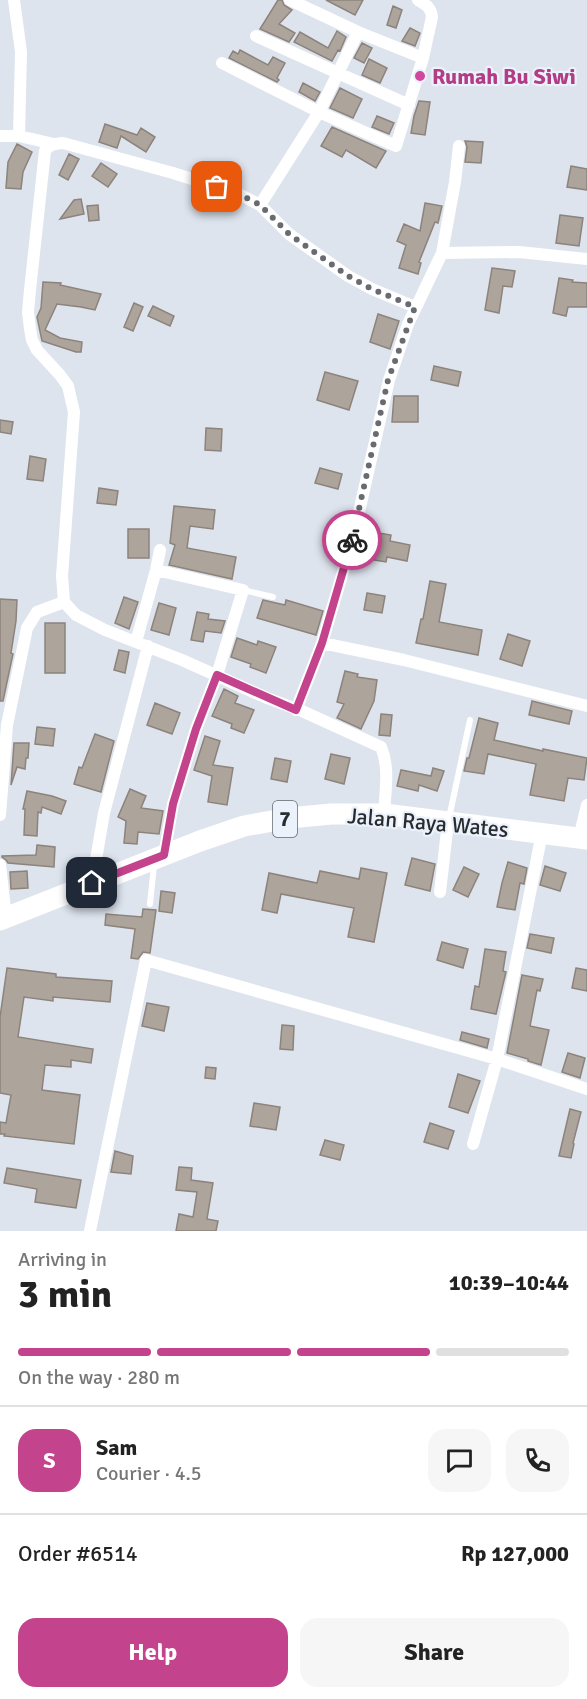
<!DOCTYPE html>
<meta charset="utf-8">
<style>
:root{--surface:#fff;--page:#f6f6f6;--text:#222;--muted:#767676;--line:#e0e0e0;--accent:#c4438d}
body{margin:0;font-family:Signika,sans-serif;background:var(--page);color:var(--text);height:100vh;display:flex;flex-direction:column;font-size:22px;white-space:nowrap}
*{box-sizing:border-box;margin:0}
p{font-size:20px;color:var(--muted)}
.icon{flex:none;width:33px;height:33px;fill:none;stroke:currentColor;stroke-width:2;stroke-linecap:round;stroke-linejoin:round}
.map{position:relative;height:1231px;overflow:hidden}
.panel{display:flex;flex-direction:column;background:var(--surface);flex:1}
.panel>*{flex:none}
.pin{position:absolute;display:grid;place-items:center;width:51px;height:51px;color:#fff;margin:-26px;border-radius:12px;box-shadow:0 3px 9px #0006}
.courier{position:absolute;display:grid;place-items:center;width:60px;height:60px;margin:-30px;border:4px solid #c4438d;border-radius:50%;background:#fff;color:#222;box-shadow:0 2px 8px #0007}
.head em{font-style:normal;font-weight:700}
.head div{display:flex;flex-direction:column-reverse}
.head{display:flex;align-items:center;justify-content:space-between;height:102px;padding:0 18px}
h1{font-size:39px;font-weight:700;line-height:45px}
.bar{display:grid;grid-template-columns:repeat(4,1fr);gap:9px 6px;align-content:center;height:72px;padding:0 18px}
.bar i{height:8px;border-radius:4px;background:var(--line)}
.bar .selected{background:var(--accent)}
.bar p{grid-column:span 4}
.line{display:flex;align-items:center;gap:15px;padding:0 18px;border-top:2px solid var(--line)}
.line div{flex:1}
.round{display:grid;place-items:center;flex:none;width:63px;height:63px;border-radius:18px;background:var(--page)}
.button{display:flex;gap:12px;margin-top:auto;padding:12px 18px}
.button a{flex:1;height:69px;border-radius:18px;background:var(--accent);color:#fff;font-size:24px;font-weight:700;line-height:69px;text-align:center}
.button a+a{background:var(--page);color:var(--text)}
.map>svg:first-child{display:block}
.building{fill:#ada49c;stroke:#8c837c;stroke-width:1.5}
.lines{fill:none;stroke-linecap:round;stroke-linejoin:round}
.service{stroke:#fff;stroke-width:6}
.minor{stroke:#fff;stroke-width:12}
.trunk{stroke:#fff;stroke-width:21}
.done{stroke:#686c72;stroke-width:6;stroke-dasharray:0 10.8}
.route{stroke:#c4438d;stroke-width:8}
.hotel-dot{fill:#d1479c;stroke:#ebf2fb;stroke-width:2}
.labels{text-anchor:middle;stroke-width:4.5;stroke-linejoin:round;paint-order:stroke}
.shield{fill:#ebf2fb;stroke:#63676c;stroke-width:1.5}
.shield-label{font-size:21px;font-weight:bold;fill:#292c2f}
.hotel-label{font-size:22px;font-weight:bold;fill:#b23c85;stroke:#ebf2fb;text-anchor:start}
.street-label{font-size:22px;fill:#292c2f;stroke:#ebf2fb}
</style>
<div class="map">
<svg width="587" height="1231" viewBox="0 0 587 1231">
<rect width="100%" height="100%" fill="#dee4ee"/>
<path class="building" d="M278,0H282L284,5L292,10L279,24L295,33L289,42L260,29Z
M326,0H363L355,15Z
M393,6L402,10L396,28L387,25Z
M410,28L420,33L415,46L402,41Z
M337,31L346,37L340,51L338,50L332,61L294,42L300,32L328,48Z
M362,43L372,48L364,63L354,58Z
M240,50L268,65L273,57L285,63L277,78L279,80L277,82L229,58L233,51L238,54Z
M369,59L387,68L380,83L362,75Z
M303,83L320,92L315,101L299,92Z
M340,88L362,99L353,118L330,108Z
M419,101L430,102L425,135L411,133L414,116Z
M377,116L394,123L389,134L372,127Z
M105,124L137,135L141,128L155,137L146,152L121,136L117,148L99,142Z
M332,127L386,151L376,168L346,150L342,157L321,146Z
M465,141L483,142L481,163L465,162L467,147Z
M17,144L32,152L23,172L21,189L6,188L8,162Z
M69,154L79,159L68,180L59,175Z
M101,163L117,174L108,187L92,176Z
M571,166L587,169V190L567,187Z
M81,199L84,214L60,219L74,200Z
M425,203L442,206L438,223L435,222L419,262L421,263L418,274L399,268L406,245L397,241L404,224L420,231Z
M98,205L99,220L89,221L87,206Z
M560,215L583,218L579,246L556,243Z
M492,268L515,271L512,287L503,286L499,313L485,310Z
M559,278L573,280L572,282L587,283V307H568L566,316L553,313Z
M43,282L61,283L60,285L101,294L95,310L81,307L57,304L45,330L60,338L82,342L81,352H76L42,341L37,317L41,308Z
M134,303L143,307L133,331L124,327Z
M153,306L174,316L170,326L148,316Z
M378,314L399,321L390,349L370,342Z
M434,366L461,372L458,386L431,380Z
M325,372L358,381L349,410L317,400Z
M394,396H418V422H392Z
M0,420L13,422L11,434L0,432Z
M206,428L222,429L221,451L205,450Z
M30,456L46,459L43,481L27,479Z
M320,468L342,474L338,489L315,483Z
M99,488L118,491L116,505L97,503Z
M174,506L215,510L213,529L190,526L187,548L236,557L232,579L169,565L175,545L170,543Z
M128,529H149V558H128Z
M367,531L391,535L390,541L410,545L407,561L387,557L386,562L362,558Z
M430,581L446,584L439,622L482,630L478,655L416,643L421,619H423Z
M367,593L385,596L382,613L364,610Z
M124,597L138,602L129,629L115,623Z
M0,599L17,600L16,621L11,653L13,654L3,701H0Z
M263,600L285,605L286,600L323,611L316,635L257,618Z
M159,603L176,608L169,635L151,630Z
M197,612L209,614L208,619L225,621L221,633L205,631L203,642L191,640Z
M45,623H65V673H45Z
M508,634L530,641L522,666L500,659Z
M237,638L257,645L258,641L276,647L266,673L250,667L251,664L231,657Z
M119,650L129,652L125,673L114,670Z
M345,671L358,674L357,677L377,680L374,701L361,729L337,718L344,704L337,702Z
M224,689L238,696L235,703L254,710L244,733L231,728L232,724L212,716Z
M532,701L572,711L569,724L529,715Z
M155,703L180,713L172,734L147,725Z
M381,714L392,715L390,736L379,735Z
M479,718L498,723L494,740L543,751V749L587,758L584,780L568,778L564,801L530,795L536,764L488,754L484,774L464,771L467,758H469Z
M37,727L55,729L53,746L35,744Z
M95,734L114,741L101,792L74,784L79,767L82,768Z
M205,736L220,741L213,765L233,768L227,805L208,802L212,776L194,770Z
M14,743H29L28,758H26L25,769L17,767L11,785Z
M331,754L350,758L344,784L325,779Z
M275,758L291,761L287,782L271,779Z
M433,768L444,771L437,791L419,785L418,791L397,786L401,770L431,776Z
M130,789L146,796L141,808L163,811L159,834L138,832L137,844L124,843L126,821L118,817Z
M27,791L52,796L66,801L61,814L42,807L41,813L38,812L37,836L24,835L25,809H23Z
M37,845L55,847L54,867L8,863L6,860L2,857V856L36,855Z
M412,858L435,864L430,891L405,885Z
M508,862L527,868L524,884L520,883L515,910L497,907L502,883Z
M545,866L566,873L560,891L540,885Z
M464,867L479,874L468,897L453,890Z
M361,868L387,873L374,942L348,937L354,908L281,894L277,913L262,910L269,873L317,883L320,871L359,879Z
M27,871L28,888L11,889L10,872Z
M161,891L175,893L172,913L159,911Z
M143,909L156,910L150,953L143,952L138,959L131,958L135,929L105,925L106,914L142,917Z
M530,934L554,938L551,953L527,948Z
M442,942L468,949L463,968L437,960Z
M485,949L506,952L503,971L506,972L496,1014L471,1009L475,986L479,987Z
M7,968L56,974V977L112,981L110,1002L53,997V1001L24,997L18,1037L93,1049L91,1063L71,1060V1067L45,1065L42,1090L80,1095L74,1144L4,1136L5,1134H0V1122L6,1123L11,1095L0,1093V1017Z
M576,968L587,970V991L572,988Z
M522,975L543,979L540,991L537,990L530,1026L549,1030L541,1065L528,1061V1059L507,1053Z
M147,1003L169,1007L164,1031L142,1026Z
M282,1025L294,1026L293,1050L280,1049Z
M462,1032L489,1039L487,1048L460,1040Z
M568,1053L585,1058L580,1078L562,1072Z
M206,1067L216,1068L215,1079L205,1078Z
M458,1074L480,1081L468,1113L449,1107Z
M254,1103L280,1107L276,1130L250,1126Z
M570,1109L581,1112L573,1143L574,1144L571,1158L559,1156Z
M430,1123L454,1131L448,1149L424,1142Z
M325,1140L344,1145L340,1160L320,1155Z
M115,1151L133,1156L131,1174L111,1172Z
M179,1167L192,1168L191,1180L213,1183L207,1219L218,1221L216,1231H176L179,1214L193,1217L197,1192L176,1190Z
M7,1168L81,1180L76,1208L35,1202L37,1189L4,1183Z"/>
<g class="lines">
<path class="service" d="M243,590L273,597
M449,818L470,720
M150,904L154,865"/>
<path class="minor" d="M14,0L21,52L19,136L54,144
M290,0L358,32L423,58
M256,36L409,105
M222,63L319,112L396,146L423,58L432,17C431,7 426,5 418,0
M0,136H19
M260,205L319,112L358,32
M442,253L519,252L587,259
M156,570L243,590L217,675L196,729L173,804L164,855
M136,642L156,570L160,550
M322,643L404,660L587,706
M296,710L322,643L354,534L389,380L408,324L442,253L455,182L459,146
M384,814C385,792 390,768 381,747L302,711L267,698L182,660L105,630L76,615L64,602L62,576L74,412L68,386L60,375L37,350L32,340L30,329L28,312L30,290L45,151C49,144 55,144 63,143L173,173L239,194L260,205L289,234L348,276L372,289L415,307
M0,815L7,725L27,628L37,612L64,602
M579,838L587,805
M0,865L6,918
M92,883L104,813L148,646
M440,892L448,822
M473,1144L497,1059L542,833
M90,1231L146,960L497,1059L587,1089"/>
<path class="trunk" d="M0,920L200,841L244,826L289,818L331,814H384L587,839"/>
</g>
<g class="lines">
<path class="done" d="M217,187L239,194L260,205L289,234L348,276L372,289L415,307L388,380L352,540"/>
<path class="route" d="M92,883L164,855L173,804L196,729L217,675L296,710L322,643L352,540"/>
</g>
<circle class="hotel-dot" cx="420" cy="76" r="6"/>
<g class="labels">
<rect class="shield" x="273" y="801" width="24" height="36" rx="4.5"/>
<g class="shield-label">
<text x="285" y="826">7</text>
</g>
<g class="hotel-label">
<text x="432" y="84">Rumah Bu Siwi</text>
</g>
<g class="street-label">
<text transform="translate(428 822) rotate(5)" y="8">Jalan Raya Wates</text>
</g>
</g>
</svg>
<div class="pin" style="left:217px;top:187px;background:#ea580c"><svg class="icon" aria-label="bag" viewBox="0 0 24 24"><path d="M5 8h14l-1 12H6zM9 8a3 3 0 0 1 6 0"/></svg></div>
<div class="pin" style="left:92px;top:883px;background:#1f2937"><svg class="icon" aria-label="home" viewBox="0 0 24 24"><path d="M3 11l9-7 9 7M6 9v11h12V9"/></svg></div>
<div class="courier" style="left:352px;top:540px"><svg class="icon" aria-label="bike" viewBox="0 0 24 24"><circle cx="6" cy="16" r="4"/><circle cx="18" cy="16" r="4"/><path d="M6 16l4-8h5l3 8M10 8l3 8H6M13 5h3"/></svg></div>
</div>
<section class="panel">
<div class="head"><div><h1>3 min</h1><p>Arriving in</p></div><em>10:39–10:44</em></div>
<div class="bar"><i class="selected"></i><i class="selected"></i><i class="selected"></i><i></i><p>On the way · 280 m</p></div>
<div class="line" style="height:108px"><b class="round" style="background:var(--accent);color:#fff">S</b><div><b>Sam</b><p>Courier · 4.5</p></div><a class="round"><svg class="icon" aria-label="chat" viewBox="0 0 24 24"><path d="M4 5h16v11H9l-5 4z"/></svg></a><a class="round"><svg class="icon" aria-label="phone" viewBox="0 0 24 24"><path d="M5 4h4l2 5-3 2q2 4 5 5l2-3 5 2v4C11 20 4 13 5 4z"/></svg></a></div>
<div class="line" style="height:78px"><div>Order #6514</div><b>Rp 127,000</b></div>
<div class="button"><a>Help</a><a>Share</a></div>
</section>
